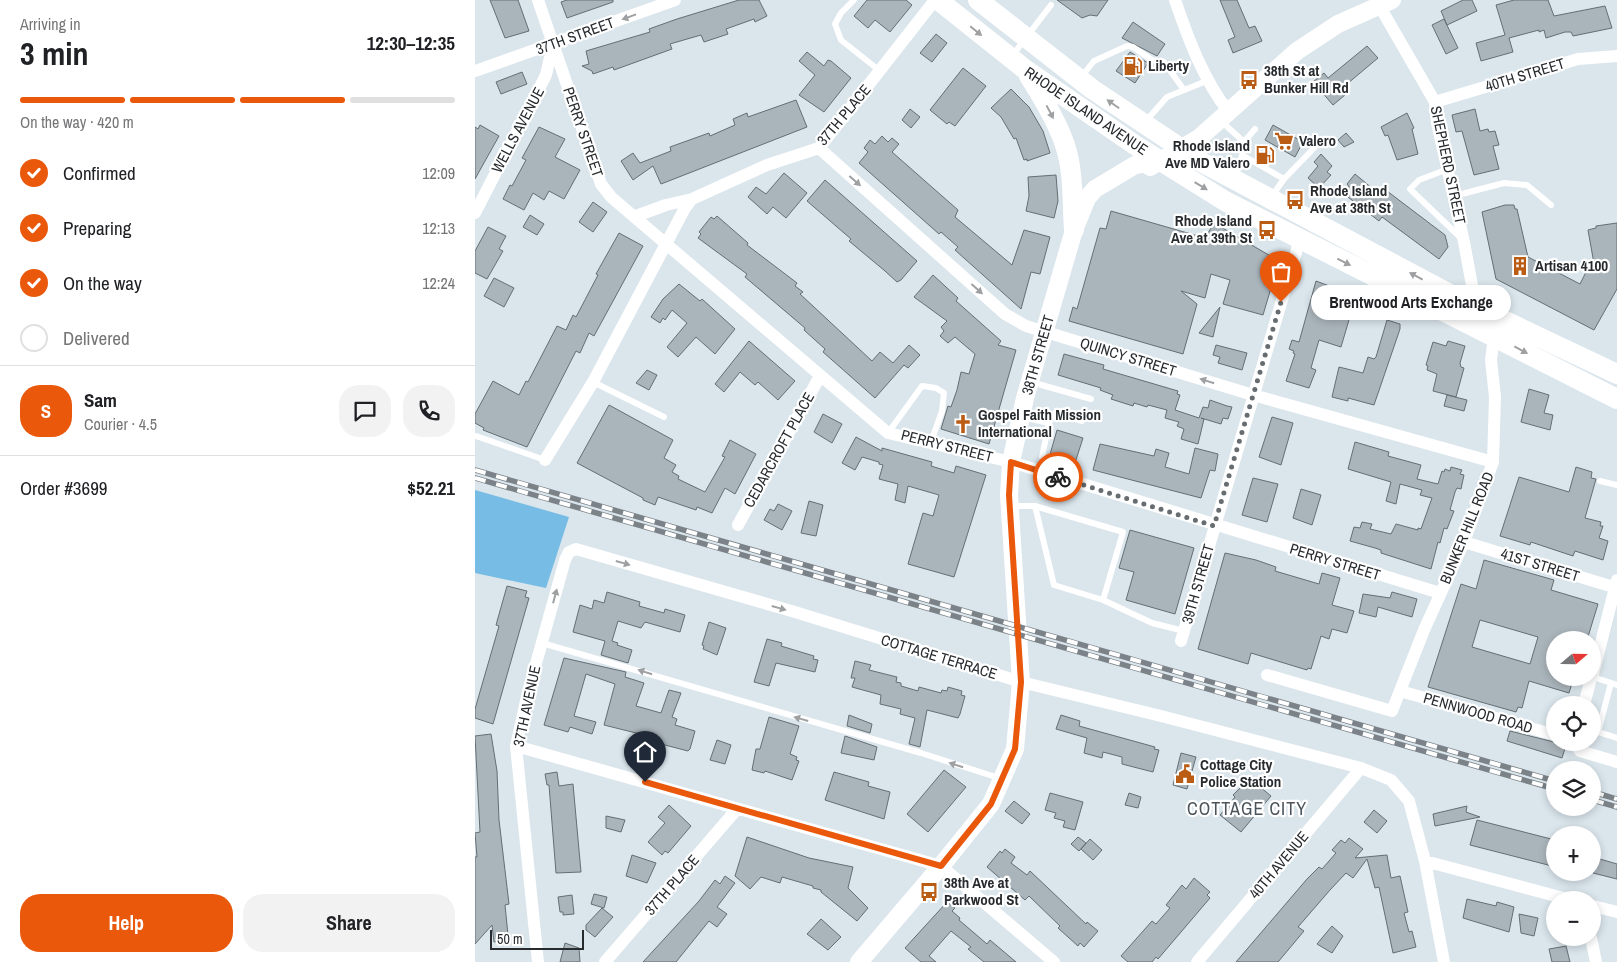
<!DOCTYPE html>
<meta charset="utf-8">
<style>
:root{--surface:#fff;--page:#f2f2f2;--text:#202124;--muted:#757577;--line:#e0e0e0;--accent:#ea580c}
body{margin:0;font-family:"Archivo Narrow",sans-serif;background:var(--page);color:var(--text);height:100vh;display:flex;flex-direction:column;font-size:19px;white-space:nowrap}
*{box-sizing:border-box;margin:0}
p{font-size:16px;color:var(--muted)}
.icon{flex:none;width:28px;height:28px;fill:none;stroke:currentColor;stroke-width:2;stroke-linecap:round;stroke-linejoin:round}
.map{position:relative;flex:1;overflow:hidden}
.sheet{display:flex;flex-direction:column;background:var(--surface);width:475px}
.sheet>*{flex:none}
.needle{width:32px;rotate:70deg}
.tools{position:absolute;left:1071px;top:631px;display:grid;gap:10px}
.tools a{display:grid;place-items:center;width:55px;height:55px;border-radius:50%;background:var(--surface);box-shadow:0 2px 8px #0003;font-size:25px}
.scale{position:absolute;left:15px;bottom:12px;width:94px;box-sizing:border-box;padding-left:5px;border:2px solid #272b2e;border-top:0;font-size:14px;line-height:18px;white-space:nowrap;color:#272b2e;-webkit-text-stroke:4px #fff;paint-order:stroke}
.pin{position:absolute;display:grid;place-items:center;width:42px;height:42px;color:#fff;margin:-51px -21px;border-radius:50% 50% 50% 0;rotate:-45deg;box-shadow:0 0 5px #0007}
.pin .icon{rotate:45deg}
.courier{position:absolute;display:grid;place-items:center;width:50px;height:50px;margin:-25px;border:4px solid #ea580c;border-radius:50%;background:#fff;color:#222;box-shadow:0 1px 6px #0007}
.bubble{position:absolute;height:35px;border-radius:18px;background:var(--surface);box-shadow:0 2px 8px #0003;font-size:16px;font-weight:800;line-height:35px;text-align:center}
.head em{font-style:normal;font-weight:800}
.head div{display:flex;flex-direction:column-reverse}
.head{display:flex;align-items:center;justify-content:space-between;height:85px;padding:0 20px}
h1{font-size:32px;font-weight:800;line-height:38px}
.bar{display:grid;grid-template-columns:repeat(4,1fr);gap:8px 5px;align-content:center;height:60px;padding:0 20px}
.bar i{height:6px;border-radius:4px;background:var(--line)}
.bar .current{background:var(--accent)}
.bar p{grid-column:span 4}
.line{display:flex;align-items:center;gap:12px;padding:0 20px;border-top:1px solid var(--line)}
.line div{flex:1}
.round{display:grid;place-items:center;flex:none;width:52px;height:52px;border-radius:20px;background:var(--page)}
ol{padding:0 20px;list-style:none}
li{display:flex;align-items:center;gap:15px;height:55px}
li p{margin-inline-start:auto}
li .icon{padding:5px;border-radius:50%;background:var(--accent);color:#fff;stroke-width:4}
li:last-child{color:var(--muted)}
li i{width:28px;height:28px;border:2px solid var(--line);border-radius:50%}
.button{display:flex;gap:10px;margin-top:auto;padding:10px 20px}
.button a{flex:1;height:58px;border-radius:20px;background:var(--accent);color:#fff;font-size:20px;font-weight:800;line-height:58px;text-align:center}
.button a+a{background:var(--page);color:var(--text)}
main{display:flex;flex:1;min-height:0}
.map>svg:first-child{display:block}
.forest{fill:#76bce4}
.building{fill:#aab5bb;stroke:#646e74;fill-rule:evenodd}
.lines{fill:none;stroke-linecap:round;stroke-linejoin:round}
.service{stroke:#fff;stroke-width:6}
.minor{stroke:#fff;stroke-width:12}
.secondary{stroke:#fff;stroke-width:18}
.primary{stroke:#fff;stroke-width:20}
.rail-casing{stroke:#7c8388;stroke-width:5.5}
.rail{stroke:#fff;stroke-width:4;stroke-dasharray:11;stroke-linecap:butt}
.oneway{fill:#9ea0a1}
.done{stroke:#666c70;stroke-width:5;stroke-dasharray:0 9}
.route{stroke:#ea580c;stroke-width:6}
.labels{text-anchor:middle;stroke-width:4.5;stroke-linejoin:round;paint-order:stroke}
.street-label{font-size:15px;fill:#272b2e;stroke:#fff}
.poi-label{font-size:15px;font-weight:bold;fill:#272b2e;stroke:#fff;text-anchor:start}
.quarter-label{font-size:18px;letter-spacing:1px;fill:#4b545a;stroke:#fff}
</style>
<main>
<section class="sheet">
<div class="head"><div><h1>3 min</h1><p>Arriving in</p></div><em>12:30–12:35</em></div>
<div class="bar"><i class="current"></i><i class="current"></i><i class="current"></i><i></i><p>On the way · 420 m</p></div>
<ol>
<li><svg class="icon" aria-label="check" viewBox="0 0 24 24"><path d="M5 12l5 5 9-10"/></svg>Confirmed<p>12:09</p></li>
<li><svg class="icon" aria-label="check" viewBox="0 0 24 24"><path d="M5 12l5 5 9-10"/></svg>Preparing<p>12:13</p></li>
<li><svg class="icon" aria-label="check" viewBox="0 0 24 24"><path d="M5 12l5 5 9-10"/></svg>On the way<p>12:24</p></li>
<li><i></i>Delivered</li>
</ol>
<div class="line" style="height:90px"><b class="round" style="background:var(--accent);color:#fff">S</b><div><b>Sam</b><p>Courier · 4.5</p></div><a class="round"><svg class="icon" aria-label="chat" viewBox="0 0 24 24"><path d="M4 5h16v11H9l-5 4z"/></svg></a><a class="round"><svg class="icon" aria-label="phone" viewBox="0 0 24 24"><path d="M5 4h4l2 5-3 2q2 4 5 5l2-3 5 2v4C11 20 4 13 5 4z"/></svg></a></div>
<div class="line" style="height:65px"><div>Order #3699</div><b>$52.21</b></div>
<div class="button"><a>Help</a><a>Share</a></div>
</section>
<div class="map">
<svg width="1142" height="962" viewBox="0 0 1142 962">
<rect width="100%" height="100%" fill="#dae5ec"/>
<path class="forest" d="M0,490L94,517L71,588L0,573Z"/>
<path class="building" d="M15,0H43L54,31L30,38Z
M92,0H138V2L92,18L86,2Z
M264,0H284L292,16L280,22L279,19L251,29L253,34L229,42L226,35L195,44L197,49L139,70L138,67L118,74L117,71L107,66L114,64L111,51L175,32L174,29L202,19Z
M392,0H431L437,5L415,32L400,20L393,28L379,16Z
M582,0H633L622,16L615,15L607,18Z
M745,0H762L774,28L780,26L787,41L758,53L753,40L760,37Z
M988,0H997L1002,11L972,25L966,11Z
M1039,0H1073L1079,16L1130,6L1137,28L1098,36L1096,32H1090L1071,38L1069,30L1064,32V30L1034,38L1038,52L1006,61L1001,43L1030,35L1021,5Z
M969,19L983,48L971,54L957,25Z
M658,22L690,44L682,56L647,38Z
M461,34L472,43L457,62L445,53Z
M892,46L903,58L866,89L870,95L858,105L838,82L849,73L853,78Z
M332,52L349,66L353,60L356,61L376,78L349,112L324,95L340,75L324,61Z
M655,52L673,63L660,83L641,71Z
M488,68L511,86L480,126L474,122L472,124L455,110Z
M47,72L52,84L26,94L21,82Z
M536,89L554,107L568,131L575,153L552,161V159L549,160L541,138L539,139L526,117L516,108Z
M321,100L332,127L186,184L178,166L158,180L146,161L158,153L165,163L196,151L195,147L234,133L235,136L260,125L258,119L272,113L273,117Z
M435,109L445,117L436,128L427,120Z
M1000,109L1005,131L1013,129L1014,132L1020,131L1024,145L1018,146L1024,169L999,175L987,131L981,132L977,115Z
M932,113L939,128L937,129L943,154L922,160L913,135L910,136L906,127Z
M5,125L24,136L0,179V127L3,129Z
M798,125L828,142L820,157L790,140Z
M64,127L90,139L80,157L105,170L89,199L74,191L69,200L58,193L49,210L28,199L35,185L37,186L51,160L47,158Z
M871,133L879,142L869,147L863,140Z
M407,136L413,142L417,138L424,144L417,152L483,210L480,217L537,265L549,230L575,237L565,274L556,272L546,309L480,250L483,247L466,232L464,234L384,163L393,152L389,148L395,140L400,144Z
M846,154L857,166L852,172L856,175L844,188L833,178L843,166L839,162Z
M309,173L332,193L311,218L298,207L292,214L273,197L281,187L291,194Z
M880,174L904,194L907,190L910,193L912,191L970,235L973,247L964,259L907,217L904,221L869,194L874,187L872,184Z
M581,175L583,201L579,218L551,211L554,196L553,177Z
M350,180L442,261L426,280L422,282L410,271L374,241L376,239L332,201Z
M118,202L132,212L118,232L104,222Z
M1030,205H1039L1040,209H1042L1053,257L1105,284L1118,258L1113,230L1121,228V226L1142,223V289L1119,330L1021,279L1007,212Z
M636,211L730,238L739,223L804,261L788,315L748,304L755,280L736,274L730,298L706,291L722,304L708,354L594,321L598,307L602,309L625,228L631,229Z
M55,215L69,224L62,235L48,227Z
M242,216L273,243L272,245L322,283L320,286L328,292L325,294L397,361L405,352L418,363L434,345L445,355L433,368L429,365L400,398L348,352L350,349L329,330L330,328L270,277L272,274L223,238L226,234L224,232L236,217L239,219Z
M13,227L31,236L24,249L28,251L12,279L0,273V251Z
M144,233L168,246L119,336L114,333L105,353L101,351L52,447L8,430L9,428L0,423V414L18,381L44,395L51,381L53,382L82,326L91,330L98,315L101,317L123,275L121,274Z
M458,275L483,298L481,301L526,341L523,345L541,350L514,444L466,429L473,406L476,407L482,390L486,372L494,374L500,354L480,337L473,343L465,336L469,331L466,327L472,321L439,297Z
M19,278L39,288L29,307L9,296Z
M841,281L881,296L866,347L844,340L836,368L841,370L834,388L811,381L820,354L818,353L819,351L814,349L817,340L824,342Z
M204,284L225,301L227,299L260,329L240,354L221,337L203,357L192,347L212,323L197,310L190,320L188,318L185,323L176,317L188,299Z
M745,307L738,337L724,333Z
M912,320L925,324V329L899,405L873,398V401L857,397L864,367L888,373L893,357L899,359L901,357Z
M274,341L320,381L303,400L283,382L280,385L265,372L249,392L240,384Z
M973,341L990,346L985,363L986,367L989,368L981,397L958,391L962,374L952,370L953,366L951,365L958,342L971,346Z
M741,345L772,353L767,370L743,363L745,357L738,355Z
M589,354L629,365L628,369L703,391L702,394L705,395L700,410L724,418L728,407L733,408L735,400L752,406L757,407L753,419L748,418L746,424L726,418L729,419L723,444L706,439L709,429L702,426L704,422L690,418L692,410L673,405L672,407L659,403L658,406L636,399L638,395L625,390L626,388L583,375Z
M172,370L182,375L174,390L161,383Z
M1054,389L1074,395L1069,413L1078,415L1075,430L1046,422Z
M972,395L992,400L989,411L969,406Z
M134,405L198,440L189,458L201,465L197,472L204,476L203,479L230,492L250,457L247,456L255,440L281,454L260,494L250,488L237,513L222,507L221,510L183,497L180,505L168,500V498L102,463Z
M348,414L367,424L357,443L339,432Z
M797,417L818,423L806,465L784,457Z
M582,430L608,438L599,466L574,458Z
M381,437L407,451V448L457,462L456,466L479,473L481,466L511,475L479,577L433,564L448,513L458,516L464,495L433,486L430,503L420,500L423,484L404,479L408,465L404,464V462L387,457L380,470L367,463Z
M880,442L914,452L913,456L946,465L942,479L963,484L967,471L969,472L970,469L975,471L976,467L987,470L985,474L989,475L986,489L982,488L980,492L975,510L979,511L972,529L969,528L965,543L963,542L956,569L906,553V550L900,548L875,541L879,527L885,528L887,522L897,524L895,529L916,534L921,524L943,530V528L946,529L957,498L945,495L947,490L925,484L921,504L911,501L916,482L873,469Z
M625,444L679,456L681,449L694,453L690,467L714,474L720,448L743,454L740,471L735,470L726,498L618,470Z
M1101,467L1117,472L1116,478L1121,479L1110,518L1126,522L1125,526H1128L1124,538L1133,541L1128,560L1100,551L1098,556L1056,542L1055,545L1025,536L1044,477L1094,492Z
M778,478L803,484L792,522L767,515Z
M826,489L846,495L837,525L818,518Z
M334,501L348,505L341,536L326,533Z
M303,504L317,511L307,530L289,520L295,509L299,511Z
M655,530L719,548L700,614L651,600L659,572L644,568Z
M750,553L781,560L801,567L800,571L844,584L847,573L865,578L857,605L879,611L872,633L857,629L854,639L846,636L836,669L833,668L832,670L776,653L773,664L723,649Z
M1009,560L1079,580L1076,590L1123,604L1112,640H1080V678H1086V680L1097,683L1094,693L1054,681L1047,708L1043,707L1041,712L953,687L986,584L1001,589ZM1005,620L1063,637L1055,664L997,647Z
M32,586L52,591L50,597L54,598L18,724L0,718V709L24,626L21,625Z
M132,592L165,602L164,606L189,613L190,609L210,615L205,632L170,622L166,628L143,621L137,641L143,643L142,645L157,650L153,663L126,655L130,641L98,632L105,605L117,609L119,600L129,603Z
M917,592L942,599L937,617L903,607L901,617L884,613L888,594L915,598Z
M234,622L251,628L242,655L228,649L229,646L227,645Z
M292,639L307,643L306,646L339,656L338,659L343,660L340,672L301,663L294,686L279,682Z
M89,658L151,672L150,677L169,683L161,706L186,713L194,690L206,693L197,717L202,719L200,725L220,731L215,749L213,751L186,744L160,736L161,733L129,725L140,684L111,674L99,716L121,722L117,734L95,727L93,732L69,725Z
M380,661L396,665L394,670L422,677L421,682L426,683V686L443,691L444,687L466,693L467,690L472,691L473,687L487,691L486,695L490,696L485,714L483,718L452,710L445,747L434,744L440,718L425,714L426,709L405,704L406,695L377,687L380,678H376Z
M374,715L397,724L395,733L372,726Z
M586,715L605,721L604,726L680,747L679,749L684,750L678,772L647,764V757L628,752L627,758L609,753L612,738L581,729Z
M294,717L324,726L315,754L322,757L321,760L324,761L317,780L290,771L289,773L277,770L281,749H285Z
M1035,731L1091,745L1087,758L1032,741Z
M16,734L22,771L24,820L34,904L30,905L33,935V940L19,942L17,925L0,944V857H2L0,833L5,832L0,736Z
M370,736L402,747L399,760L366,753Z
M242,740L256,745L250,764L235,760Z
M706,753L721,757L712,789L698,785Z
M469,770L491,787L453,832L432,814Z
M82,772L84,786L98,784L106,872L81,873L74,785H72L70,774Z
M359,772L394,782L393,786L415,792L409,819L350,800Z
M778,781L796,796L766,832L745,815L760,797L758,795L770,783L774,785Z
M575,793L608,802L600,830L588,827L590,821L579,818L581,813L570,810Z
M654,793L666,797L663,808L650,805Z
M539,801L555,814L547,824L530,811Z
M194,805L216,826L193,853L190,851L187,855L173,842L190,823L183,817Z
M992,806L991,812L1005,817L960,826L958,814Z
M899,810L912,821L902,833L889,822Z
M131,816L150,820L146,832L131,828Z
M1002,820L1080,840L1077,866L995,845Z
M272,837L334,858L378,867L373,888L393,908L382,921L346,892V890L338,888V886L307,877L305,883L286,877L275,889L260,876Z
M603,837L611,843L604,851L596,844Z
M874,838L888,849L880,858L912,855L916,878L925,876L933,912L929,913L934,932L937,931L941,947L918,953L904,887L900,888L892,859L878,878L871,873L855,890L823,927L829,931L803,962H761L832,879L844,867L847,869L861,853L857,850L866,840L870,843Z
M615,839L627,850L618,860L606,849Z
M530,849L540,857L536,863L552,875L555,871L611,924L612,922L623,931L609,947L605,943L603,946L583,928L585,926L554,896L550,900L512,867L525,851L527,853Z
M157,855L181,863L172,883L151,876Z
M1118,857L1142,864V879L1118,873Z
M250,876L260,883L242,907L252,914L242,927L234,921L201,962H168L224,901L240,880L245,884Z
M719,878L735,892L732,895L735,898L683,959L681,957L677,962H653L646,956L677,921L681,924L695,908L691,905L707,885L711,889Z
M119,894L132,897L129,908L116,904Z
M97,895L99,914L88,915V912H85L83,897Z
M992,899L1021,906L1022,902L1039,907L1034,932L988,918Z
M472,902L480,908L477,911L485,918L484,920L512,944L515,940L541,962H509L493,949L496,947L476,931L454,956L461,962H446L430,948Z
M127,908L138,917L120,937L111,930V925Z
M1044,914L1063,918L1059,936L1046,933Z
M346,919L366,937L353,950L332,934Z
M857,926L868,936L857,953L842,944Z
M90,943L104,948L105,962H85Z
M1091,946L1095,962H1077L1074,949Z"/>
<g class="lines">
<path class="service" d="M379,0L366,13L360,24L366,40L405,71
M537,56L576,5
M607,76L619,61L652,46L658,47L677,60L689,62L709,90
M746,121L769,142
M670,122L692,97L734,80
M780,129L769,142L767,155L809,179
M973,169L944,180L935,189L987,239
M761,176L767,155
M797,196L809,179L841,146
M979,196L1029,183L1052,185L1076,205
M118,382L189,417
M556,382L616,399
M547,417L574,423L580,413L607,421
M574,423L567,457L570,462L585,466
M413,433L447,386L461,388L469,393L467,411L456,442
M1,436L70,460
M1125,481L1142,485
M536,506H560L648,532L628,600L579,585L560,506
M628,600L677,623L709,631
M67,643L446,753L527,779
M1118,677L1142,685
M1136,683L1123,732L1142,738"/>
<path class="minor" d="M63,0L126,184L136,197L413,433L536,462L965,593
M700,0C713,38 728,79 753,111
M901,0L960,102L962,123L989,242L1001,307
M0,71L200,0
M960,102L1103,59L1142,56
M344,148L530,314L551,326L778,395L1018,462
M0,213L71,75L78,44
M161,216L191,205L217,199
M70,460L118,382L210,208L217,199L292,165L344,148L460,0
M263,525L345,376
M989,542L1142,588
M706,641L825,239
M1118,674L1142,580
M792,675L917,711L949,630L989,542L1018,462L1020,397L1016,360L1019,336
M925,691L1080,735
M1109,705L1116,678
M1099,742L1105,751L1142,762
M41,746L466,866L579,962
M950,861L1096,900
M1118,906L1142,912
M1116,938L1121,962
M63,962L41,746L53,692L90,560L94,552L101,549L320,612L546,682L686,716L886,768L916,780L934,801L950,861L969,962
M130,962L262,809
M722,962L886,768"/>
<path class="secondary" d="M675,167L724,138L822,51L863,24L917,0
M384,962L466,866L516,804L540,749L546,682L534,495L536,462L550,398L599,230L612,198L620,189L660,165L684,161"/>
<path class="primary" d="M463,0L551,70L660,145L750,201L1142,399
M503,0L617,89L728,163L990,302L1142,374
M554,76C568,98 582,121 590,145C599,172 597,203 599,230"/>
<g class="rail-casing">
<path id="rail" d="M0,470L1080,781
M0,478L1080,789
M1118,792L1142,799
M1118,800L1142,807"/>
</g>
<use href="#rail" class="rail"/>
</g>
<defs><path id="oneway-solid" d="M-6-.8H1V-3.2L6.5 0L1 3.2V.8H-6Z" transform="scale(1.25)"/></defs>
<g class="oneway">
<use href="#oneway-solid" transform="translate(154 17) rotate(160)"/>
<use href="#oneway-solid" transform="translate(501 31) rotate(39)"/>
<use href="#oneway-solid" transform="translate(638 104) rotate(-145)"/>
<use href="#oneway-solid" transform="translate(575 112) rotate(62)"/>
<use href="#oneway-solid" transform="translate(380 181) rotate(41)"/>
<use href="#oneway-solid" transform="translate(726 186) rotate(31)"/>
<use href="#oneway-solid" transform="translate(869 262) rotate(27)"/>
<use href="#oneway-solid" transform="translate(941 276) rotate(-152)"/>
<use href="#oneway-solid" transform="translate(502 289) rotate(42)"/>
<use href="#oneway-solid" transform="translate(1046 350) rotate(28)"/>
<use href="#oneway-solid" transform="translate(732 381) rotate(-163)"/>
<use href="#oneway-solid" transform="translate(148 563) rotate(16)"/>
<use href="#oneway-solid" transform="translate(80 596) rotate(-75)"/>
<use href="#oneway-solid" transform="translate(304 608) rotate(16)"/>
<use href="#oneway-solid" transform="translate(170 672) rotate(-162)"/>
<use href="#oneway-solid" transform="translate(326 719) rotate(-164)"/>
<use href="#oneway-solid" transform="translate(481 765) rotate(-162)"/>
</g>
<g class="lines">
<path class="done" d="M583,477L739,526L806,302"/>
<path class="route" d="M170,782L466,866L516,804L540,749L546,682L534,495L536,462L583,477"/>
</g>
<defs>
<g id="fuel-bare" transform="scale(1.5)"><path d="M-5.5-6h7V0h2V4h1.3V-2.5L3-4.5l.8-.8L6-3V5H2.5V1h-1V6h-7ZM-4.2-4.7v3.2H.2V-4.7Z" fill="#bb5c15" stroke="#fff" stroke-width="2.5" paint-order="stroke"/></g>
<g id="bus-bare" transform="scale(1.5)"><path d="M-5-6H5V4H4V6H2V4H-2V6H-4V4H-5ZM-3.5-4V0h7V-4ZM-3.5 1.2v1.5H-2V1.2ZM2 1.2v1.5H3.5V1.2Z" fill="#bb5c15" stroke="#fff" stroke-width="2.5" paint-order="stroke"/></g>
<g id="supermarket-bare" transform="scale(1.5)"><path d="M-6-5.5h2.5l.6 2H6L4.5 2H-2.5L-4.4-4H-6ZM-1.5 3.2a1.3 1.3 0 1 0 .1 0ZM3 3.2a1.3 1.3 0 1 0 .1 0Z" fill="#bb5c15" stroke="#fff" stroke-width="2.5" paint-order="stroke"/></g>
<g id="building-bare" transform="scale(1.5)"><path d="M-4-6H4V6H1V3H-1V6H-4ZM-2.5-4.3h1.7v1.8h-1.7ZM.8-4.3h1.7v1.8H.8ZM-2.5-1h1.7V.8h-1.7ZM.8-1h1.7V.8H.8Z" fill="#bb5c15" stroke="#fff" stroke-width="2.5" paint-order="stroke"/></g>
<g id="church-bare" transform="scale(1.5)"><path d="M-1.2-6h2.4v3.5h3.3v2.4h-3.3V6h-2.4V-.1h-3.3v-2.4h3.3Z" fill="#bb5c15" stroke="#fff" stroke-width="2.5" paint-order="stroke"/></g>
<g id="civic-bare" transform="scale(1.5)"><path d="M-.6-6.5H3V-4.5H.6V-3L4-1V1h2V6H-6V1h2V-1L-.6-3ZM-1.2 2.5V6h2.4V2.5Z" fill="#bb5c15" stroke="#fff" stroke-width="2.5" paint-order="stroke"/></g>
</defs>
<g fill-rule="evenodd">
<use href="#fuel-bare" x="658" y="66"/>
<use href="#bus-bare" x="774" y="80"/>
<use href="#supermarket-bare" x="809" y="141"/>
<use href="#fuel-bare" x="790" y="155"/>
<use href="#bus-bare" x="820" y="200"/>
<use href="#bus-bare" x="792" y="230"/>
<use href="#building-bare" x="1045" y="266"/>
<use href="#church-bare" x="488" y="424"/>
<use href="#civic-bare" x="710" y="774"/>
<use href="#bus-bare" x="454" y="892"/>
</g>
<g class="labels">
<g class="street-label">
<text transform="translate(100 36) rotate(-20)" y="5">37TH STREET</text>
<text transform="translate(1050 75) rotate(-17)" y="5">40TH STREET</text>
<text transform="translate(611 111) rotate(34)" y="5">RHODE ISLAND AVENUE</text>
<text transform="translate(369 115) rotate(-50)" y="5">37TH PLACE</text>
<text transform="translate(43 130) rotate(-62)" y="5">WELLS AVENUE</text>
<text transform="translate(108 132) rotate(71)" y="5">PERRY STREET</text>
<text transform="translate(973 165) rotate(78)" y="5">SHEPHERD STREET</text>
<text transform="translate(563 355) rotate(-74)" y="5">38TH STREET</text>
<text transform="translate(653 357) rotate(17)" y="5">QUINCY STREET</text>
<text transform="translate(472 446) rotate(14)" y="5">PERRY STREET</text>
<text transform="translate(304 450) rotate(-61)" y="5">CEDARCROFT PLACE</text>
<text transform="translate(992 528) rotate(-68)" y="5">BUNKER HILL ROAD</text>
<text transform="translate(860 562) rotate(17)" y="5">PERRY STREET</text>
<text transform="translate(1065 565) rotate(17)" y="5">41ST STREET</text>
<text transform="translate(723 584) rotate(-74)" y="5">39TH STREET</text>
<text transform="translate(464 657) rotate(17)" y="5">COTTAGE TERRACE</text>
<text transform="translate(52 706) rotate(-78)" y="5">37TH AVENUE</text>
<text transform="translate(1003 713) rotate(16)" y="5">PENNWOOD ROAD</text>
<text transform="translate(804 865) rotate(-50)" y="5">40TH AVENUE</text>
<text transform="translate(197 885) rotate(-49)" y="5">37TH PLACE</text>
</g>
<g class="poi-label">
<text x="673" y="71">Liberty</text>
<text x="789" y="76">38th St at<tspan x="789" dy="17">Bunker Hill Rd</tspan></text>
<text x="824" y="146">Valero</text>
<text x="775" y="151" text-anchor="end">Rhode Island<tspan x="775" dy="17">Ave MD Valero</tspan></text>
<text x="835" y="196">Rhode Island<tspan x="835" dy="17">Ave at 38th St</tspan></text>
<text x="777" y="226" text-anchor="end">Rhode Island<tspan x="777" dy="17">Ave at 39th St</tspan></text>
<text x="1060" y="271">Artisan 4100</text>
<text x="503" y="420">Gospel Faith Mission<tspan x="503" dy="17">International</tspan></text>
<text x="725" y="770">Cottage City<tspan x="725" dy="17">Police Station</tspan></text>
<text x="469" y="888">38th Ave at<tspan x="469" dy="17">Parkwood St</tspan></text>
</g>
<g class="quarter-label">
<text x="772" y="815">COTTAGE CITY</text>
</g>
</g>
</svg>
<div class="tools">
<a><svg class="needle" viewBox="-14 -14 28 28"><path d="M0-13l5 13h-10z" fill="#e53935"/><path d="M0 13l5-13h-10z" fill="#757577"/></svg></a>
<a><svg class="icon" aria-label="locate" viewBox="0 0 24 24"><circle cx="12" cy="12" r="6"/><path d="M12 2v4M12 18v4M2 12h4M18 12h4"/></svg></a>
<a><svg class="icon" aria-label="layers" viewBox="0 0 24 24"><path d="M12 4l9 5-9 5-9-5zM3 14l9 5 9-5"/></svg></a>
<a>+</a>
<a>−</a>
</div>
<div class="scale">50 m</div>
<div class="pin" style="left:806px;top:302px;background:#ea580c"><svg class="icon" aria-label="bag" viewBox="0 0 24 24"><path d="M5 8h14l-1 12H6zM9 8a3 3 0 0 1 6 0"/></svg></div>
<div class="pin" style="left:170px;top:782px;background:#1f2937"><svg class="icon" aria-label="home" viewBox="0 0 24 24"><path d="M3 11l9-7 9 7M6 9v11h12V9"/></svg></div>
<div class="courier" style="left:583px;top:477px"><svg class="icon" aria-label="bike" viewBox="0 0 24 24"><circle cx="6" cy="16" r="4"/><circle cx="18" cy="16" r="4"/><path d="M6 16l4-8h5l3 8M10 8l3 8H6M13 5h3"/></svg></div>
<div class="bubble" style="left:836px;top:285px;width:200px">Brentwood Arts Exchange</div>
</div>
</main>
